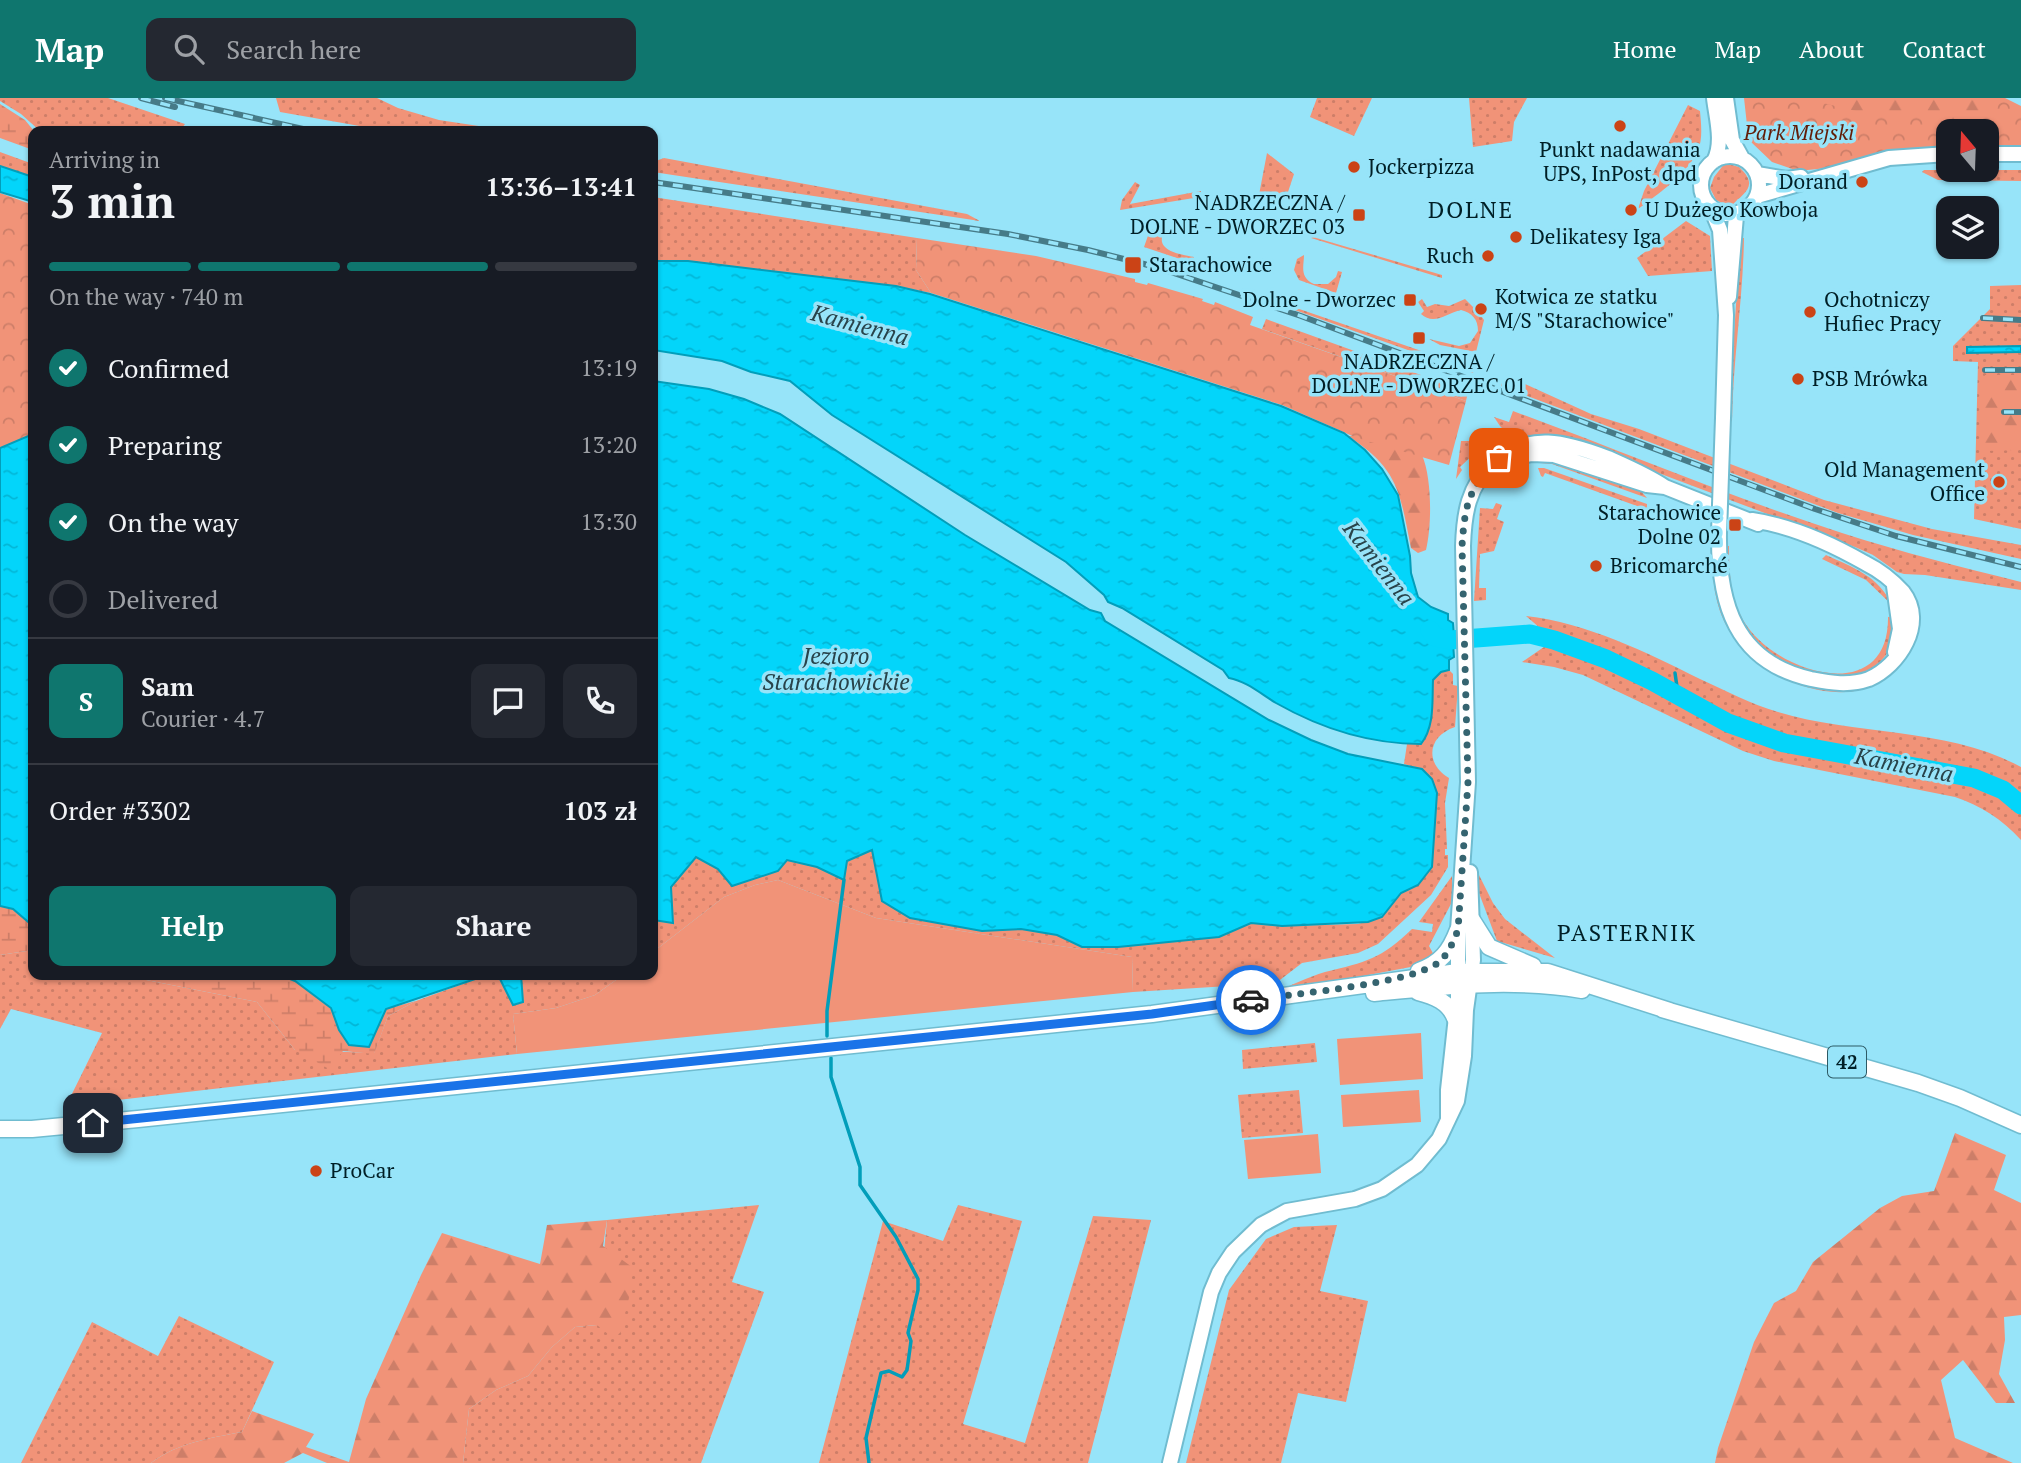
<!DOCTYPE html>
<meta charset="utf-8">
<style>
:root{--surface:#171b24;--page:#242831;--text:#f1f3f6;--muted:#9ea1a6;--line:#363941;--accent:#0f766e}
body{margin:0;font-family:"PT Serif",serif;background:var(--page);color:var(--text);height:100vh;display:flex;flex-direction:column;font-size:26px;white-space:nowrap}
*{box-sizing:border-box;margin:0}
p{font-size:23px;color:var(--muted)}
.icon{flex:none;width:38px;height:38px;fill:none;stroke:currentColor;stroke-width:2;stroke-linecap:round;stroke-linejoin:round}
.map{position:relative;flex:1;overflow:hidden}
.side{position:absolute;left:28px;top:28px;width:630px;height:854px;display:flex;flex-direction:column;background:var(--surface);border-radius:14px;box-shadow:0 2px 5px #0004}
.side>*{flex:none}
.needle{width:46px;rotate:341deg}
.buttons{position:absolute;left:1936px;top:21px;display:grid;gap:14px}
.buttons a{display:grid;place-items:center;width:63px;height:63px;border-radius:14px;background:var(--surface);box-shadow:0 2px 5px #0004;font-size:35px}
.pin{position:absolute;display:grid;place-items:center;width:60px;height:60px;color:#fff;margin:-30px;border-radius:14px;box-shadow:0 4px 10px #0006}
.courier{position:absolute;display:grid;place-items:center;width:70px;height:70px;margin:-35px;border:5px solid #1a73e8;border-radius:50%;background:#fff;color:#222;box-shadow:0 2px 9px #0007}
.overview em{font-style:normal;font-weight:700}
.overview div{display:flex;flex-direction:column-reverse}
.overview{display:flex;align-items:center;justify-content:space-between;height:119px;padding:0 21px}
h1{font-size:46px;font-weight:700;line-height:52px}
.bar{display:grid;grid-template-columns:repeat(4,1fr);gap:10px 7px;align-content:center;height:84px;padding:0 21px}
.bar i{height:9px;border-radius:5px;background:var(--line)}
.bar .on{background:var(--accent)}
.bar p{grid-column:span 4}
.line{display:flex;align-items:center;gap:18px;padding:0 21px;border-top:2px solid var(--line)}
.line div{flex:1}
.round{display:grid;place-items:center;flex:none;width:74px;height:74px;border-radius:14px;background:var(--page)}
ol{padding:0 21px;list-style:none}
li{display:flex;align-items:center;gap:21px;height:77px}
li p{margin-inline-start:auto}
li .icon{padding:7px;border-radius:50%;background:var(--accent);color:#fff;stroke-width:4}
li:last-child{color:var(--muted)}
li i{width:38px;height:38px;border:4px solid var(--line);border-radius:50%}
.cta{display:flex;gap:14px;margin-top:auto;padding:14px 21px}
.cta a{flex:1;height:80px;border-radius:14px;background:var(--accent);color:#fff;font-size:28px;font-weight:700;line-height:80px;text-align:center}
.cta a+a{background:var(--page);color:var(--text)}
header{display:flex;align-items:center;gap:42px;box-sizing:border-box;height:98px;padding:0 35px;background:var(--accent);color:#fff}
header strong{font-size:33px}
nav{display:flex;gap:38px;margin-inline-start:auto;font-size:24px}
.search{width:490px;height:63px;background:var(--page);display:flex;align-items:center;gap:18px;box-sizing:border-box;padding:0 24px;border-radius:14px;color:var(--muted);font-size:26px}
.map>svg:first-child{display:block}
.grass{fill:url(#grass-dots)}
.forest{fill:url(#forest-firs)}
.wetland{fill:url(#wetland-marsh)}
.park{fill:url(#park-crowns)}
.garden{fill:#f19378}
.water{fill:url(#water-ripples);stroke:#029eba;stroke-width:2}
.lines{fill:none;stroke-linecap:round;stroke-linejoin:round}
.stream{stroke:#029eba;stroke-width:3.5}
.river{stroke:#03d5fa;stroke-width:19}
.secondary-casing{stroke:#70bcd0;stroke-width:18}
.primary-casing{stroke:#70bcd0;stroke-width:19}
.secondary{stroke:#fff;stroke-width:14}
.primary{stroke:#fff;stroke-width:16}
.rail-casing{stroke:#467b88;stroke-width:6}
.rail{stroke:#97e4f9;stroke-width:3.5;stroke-dasharray:10;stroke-linecap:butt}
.secondary-bridge-casing{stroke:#70bcd0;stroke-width:18;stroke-linecap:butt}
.secondary-bridge{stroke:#fff;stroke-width:14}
.done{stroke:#356470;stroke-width:7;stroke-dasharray:0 12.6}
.route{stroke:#1a73e8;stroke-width:9}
.poi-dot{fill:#cb4316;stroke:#97e4f9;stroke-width:2.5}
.labels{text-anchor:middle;stroke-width:7;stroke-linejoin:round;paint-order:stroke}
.shield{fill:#97e4f9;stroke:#2d5a65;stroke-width:2}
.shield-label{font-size:19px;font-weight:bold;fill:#001f26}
.park-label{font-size:21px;font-style:italic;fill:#621d08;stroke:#97e4f9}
.poi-label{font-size:21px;fill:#001f26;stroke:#97e4f9;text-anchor:start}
.neighbourhood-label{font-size:23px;letter-spacing:2px;fill:#001f26;stroke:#97e4f9}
.water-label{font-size:23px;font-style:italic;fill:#28434a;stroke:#97e4f9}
</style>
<header>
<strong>Map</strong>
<div class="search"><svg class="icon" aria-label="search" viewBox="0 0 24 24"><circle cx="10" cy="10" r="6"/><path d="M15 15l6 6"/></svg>Search here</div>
<nav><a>Home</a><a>Map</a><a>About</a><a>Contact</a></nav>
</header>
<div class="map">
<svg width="2021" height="1365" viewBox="0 0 2021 1365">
<defs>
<pattern id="grass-dots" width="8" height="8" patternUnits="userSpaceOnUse" patternTransform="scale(1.75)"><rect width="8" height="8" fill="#f19378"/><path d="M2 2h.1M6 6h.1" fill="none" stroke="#cd7e68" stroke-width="1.8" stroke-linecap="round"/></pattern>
<pattern id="forest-firs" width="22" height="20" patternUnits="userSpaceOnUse" patternTransform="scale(1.75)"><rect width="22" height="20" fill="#f19378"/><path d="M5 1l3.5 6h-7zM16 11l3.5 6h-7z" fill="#cd7e68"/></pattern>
<pattern id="wetland-marsh" width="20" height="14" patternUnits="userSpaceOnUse" patternTransform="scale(1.75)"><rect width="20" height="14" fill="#f19378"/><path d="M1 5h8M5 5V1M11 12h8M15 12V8" fill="none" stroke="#cd7e68"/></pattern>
<pattern id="park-crowns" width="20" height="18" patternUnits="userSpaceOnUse" patternTransform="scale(1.75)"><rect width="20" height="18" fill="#f19378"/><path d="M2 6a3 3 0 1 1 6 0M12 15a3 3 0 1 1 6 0" fill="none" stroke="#cd7e68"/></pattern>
<pattern id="water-ripples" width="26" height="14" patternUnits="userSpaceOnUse" patternTransform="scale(1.75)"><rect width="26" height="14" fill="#03d5fa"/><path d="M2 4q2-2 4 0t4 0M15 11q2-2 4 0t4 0" fill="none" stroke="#03b6d6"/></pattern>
</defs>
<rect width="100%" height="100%" fill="#97e4f9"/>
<path class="grass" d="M0,0H108L185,26L180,33H40L21,16L0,3Z
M276,0H377L398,10L439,22L512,33H388L280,14Z
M1317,0H1372L1354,38L1310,19Z
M1469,0H1527L1514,24L1512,43L1473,49Z
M1688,7L1700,13C1701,25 1703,41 1698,52C1688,76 1658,96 1638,111L1644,93Z
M0,54L33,66V79L0,68Z
M1267,55L1294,76L1286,100L1258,102Z
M664,60L967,116L980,123L653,74V64Z
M1725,65L1739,69C1760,88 1744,95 1730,109L1716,102L1710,90L1714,79Z
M1924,72H2021V83L1938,82L1922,74Z
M1135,84L1140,87L1130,106L1201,93L1200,99L1120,112L1122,102Z
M653,99L917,140L916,172L931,195L896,188L688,163H653Z
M1686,123L1710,138L1712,173L1648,178L1637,160Z
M1165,127C1164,131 1161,140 1162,144C1165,155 1185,157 1194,159L1192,165L1144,149L1150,132Z
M1313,139L1442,177V180L1311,140Z
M1739,140H1744C1743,201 1733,262 1732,323H1729C1731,262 1738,201 1739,140Z
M1304,157C1304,168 1299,179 1314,186H1328L1336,179L1338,173L1342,174L1336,195L1299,182L1294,172L1297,161Z
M2021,187V431L1974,421L1978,264L1953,263V248L1990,211V188Z
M1422,201L1427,209L1435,206L1449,208L1465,201L1473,209L1480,203L1487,215L1481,209L1477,212L1484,222L1476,254L1440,247L1429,241L1459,248L1470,245L1478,233C1478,221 1472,215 1461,212C1447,215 1434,228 1421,216L1424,213L1418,204Z
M1273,202L1474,271L1473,275L1272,204Z
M1266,221L1468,294L1466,303L1262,231Z
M1512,280L1591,316L1639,331L1824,402L1932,431L2021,447V461L1913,437L1838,415L1501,288L1502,285Z
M1513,313C1622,353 1730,399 1842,435C1901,454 1961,469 2021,484V492L1925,477L1904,476L1897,474L1873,457L1855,449L1576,344L1516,345L1500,328L1494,319L1509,324Z
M1461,343H1472L1476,354L1460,369L1462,372L1456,381Z
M1544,360L1639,391L1647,400L1552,366L1529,364L1524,362Z
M1538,370H1544L1647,406V410L1640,415H1635L1637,408L1545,375L1543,379L1541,378Z
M1496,405L1502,407L1497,421L1504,424L1494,453L1480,456L1479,490H1486V502L1474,503L1480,410L1493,411Z
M1711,448H1713C1713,483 1718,516 1740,545C1757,556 1785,579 1803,585C1854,604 1885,590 1912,546C1879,628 1765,593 1729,532C1713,506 1713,477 1711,448Z
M1726,448H1729C1729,474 1730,499 1743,522C1774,576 1889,610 1888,519L1895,518C1894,528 1895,541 1890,550C1869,592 1808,580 1776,560C1761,551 1747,536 1739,521C1728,499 1726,473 1726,448Z
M1826,457C1852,469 1879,478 1892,507L1866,482L1822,461Z
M1526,518C1587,525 1646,554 1700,581C1726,593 1751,606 1778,614C1856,638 1949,629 2021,669V742C2002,721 1981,708 1955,699L1774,663L1743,653L1583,577L1554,569L1522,564L1554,542Z
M1449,572L1453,576V587L1458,588L1455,629C1428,638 1424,665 1449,680L1445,705L1447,751H1445V757H1448V769L1431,797L1378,846L1358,855L1302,865L1276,885L1133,894L1132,859L876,820L778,782L755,787L724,799L653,854V822L672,824L670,789L696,759L718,771L787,761L817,769L844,782L847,763L873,751L882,803L982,833L1021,831L1057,837L1082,849H1118L1219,839L1251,825L1282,828L1358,826L1382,819L1401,795L1418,787L1432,769L1437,695L1422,671L1404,666L1407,646H1421L1431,623L1433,582L1441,574Z
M1478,775L1493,805L1505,821L1555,860L1497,843L1479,795Z
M1452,778V804L1429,848L1435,859L1416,868L1273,895C1290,888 1308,879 1325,874C1366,864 1381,861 1412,831L1432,834L1433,826L1419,824Z
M33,852V877H121L257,904L295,952L374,955L388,918L416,903L487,877H498L513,907L523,904L521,877H623L595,897L556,910L513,916L517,956L66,1008L102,935L11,911L0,931V857Z
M1315,945L1317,964L1243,971L1242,952Z
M1299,992L1303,1035L1242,1040L1238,997Z
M759,1107L732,1184L764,1194L701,1365H463L469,1311L496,1292L528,1278L552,1249L575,1229L597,1227L607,1122Z
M958,1107L1022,1123L963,1326L1025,1345L1093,1118L1151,1122L1088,1365H819L883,1123L943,1143Z
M1337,1127L1320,1193L1368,1203L1346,1304L1298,1295L1281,1365H1186L1229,1192L1266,1141L1294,1129Z
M179,1218L274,1264L242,1334C210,1340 177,1345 151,1365H21L92,1224L158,1258Z"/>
<path class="forest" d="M1758,0H1988L1986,33H1948Z
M1985,277H2021V352L1982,353V283Z
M1348,338H1356L1422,357C1432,380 1432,427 1426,452L1418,455L1411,450C1400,395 1399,371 1348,338Z
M1955,1035L2006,1057L1994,1092L2021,1105V1217L2004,1219L2005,1242L1999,1276L2015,1305H1996L1963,1262L1941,1282L1955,1340L2013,1365H1715L1718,1350L1754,1244L1774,1205L1796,1193L1813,1164L1880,1110L1902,1098L1934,1093Z
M607,1122L603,1148L632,1169L630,1196L620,1235L613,1240L597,1227L575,1229L552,1249L528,1278L496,1292L469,1311L463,1365H327L303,1355L284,1365H151C177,1345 210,1340 242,1334L252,1313L314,1336L306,1349L349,1364L366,1301L421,1177L442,1135L540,1166L547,1127Z"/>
<path class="wetland" d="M0,6L25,22L34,33L33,52L0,40Z
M0,808L12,811L33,828V852L0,857Z
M121,877H280L295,883L331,910L339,932L369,948L386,911L416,903L388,918L374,956L343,953L329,971L295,952L257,904Z"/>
<path class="park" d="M1744,0H1824L1823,5L1856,13L1980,24L1984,0H2005L2021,8V51L1986,50V33H1948V51L1893,53L1827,70L1798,73L1772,64L1751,44L1748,36Z
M0,95L33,107V397L0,446Z
M917,140L1036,158L1135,181V184L1147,187L1148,185L1203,201L1202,203L1214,207L1215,204L1253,219L1250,227L1466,303L1449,367L1357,340L1282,307L931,195L916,172Z"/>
<path class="garden" d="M778,782L876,820L1132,859L1133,894L517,956L513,916L556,910L595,897L623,877H653V854L724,799L755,787Z
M1421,935L1423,981L1340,987L1337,941Z
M1419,992L1421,1024L1343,1029L1341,997Z
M1318,1036L1321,1075L1248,1081L1244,1042Z"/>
<path class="water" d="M0,68L33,79V104L0,94Z
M653,163H688L896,188L930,196L1281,308L1344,335L1365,352L1382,371L1398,397L1410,458L1411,475L1418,499L1431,509L1448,516V522L1453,525L1454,539L1450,542L1453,545L1454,559L1449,562V572L1441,574L1433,582C1432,603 1435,628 1421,646C1370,646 1320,630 1276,605C1261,596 1246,583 1229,580L1223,572L1122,510L1108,504L1104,497L1066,464L832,317L790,283L751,274L722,263L653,252Z
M2021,248V254L1967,255V249Z
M653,283L709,291L744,301L780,316L965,437L1090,512L1101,515L1105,523L1269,622L1311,642L1348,656L1422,671L1432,681L1437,695L1432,769L1418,787L1401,795L1382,819L1368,824L1282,828L1251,825L1219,839L1118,849H1082L1057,837L1021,831L982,833L910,820L882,803L872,752L847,763L844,782L817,769L787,762L778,773L732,788L718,771L696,759L671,789L673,825L653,822Z
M33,336V828L13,811L0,808V350Z
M280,877H487L386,911L369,949L349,947L339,932L331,910L295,883Z
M498,877H521L523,904L513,907Z"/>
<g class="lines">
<path class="stream" d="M1675,575L1678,596
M827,938V913L844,782
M831,960V979L860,1069V1087L896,1139L918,1181V1192L908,1235L911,1243L907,1272L902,1279L889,1273L881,1275L866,1340L869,1365"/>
<path class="river" d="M1430,532L1435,539L1450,542L1530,536L1554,542L1606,561L1652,583L1728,625L1784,645L1974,680L2003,692L2021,707"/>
<g class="secondary-casing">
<path id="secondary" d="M1714,0C1716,19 1724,45 1714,63
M1726,0L1732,42L1742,60
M1986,56H2021
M1701 87a29 29 0 1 1 58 0a29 29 0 1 1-58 0Z
M1757,76L1787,81L1801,79
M1757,98L1889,60L1948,56
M1710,108L1720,132L1726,217L1723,320
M1729,199L1736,118L1740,114
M1501,362L1532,356L1554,357L1647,387L1665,389L1758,426
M1719,435C1718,505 1735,564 1811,581C1831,585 1849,588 1869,581C1899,568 1927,525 1903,494C1893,483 1879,472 1865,465C1830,445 1793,428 1752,422
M1894,488L1900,531L1895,554
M1448,1022V992L1458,900V832L1468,684L1463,448C1464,416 1468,388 1493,365C1529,333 1566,344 1608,360C1628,369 1647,377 1665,389
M1170,1365L1211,1194L1219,1175L1233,1154L1261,1127L1287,1113L1355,1101L1382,1091L1417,1067L1439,1041L1457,1003L1464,958L1466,912L1473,862L1470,774"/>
</g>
<g class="primary-casing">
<path id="primary" d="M1472,822L1489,849L1533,868
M1419,873C1441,865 1450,853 1458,832
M1418,894C1434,898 1449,904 1455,920
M1374,895C1444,888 1512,880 1582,892
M1662,911L1918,985L1960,1000L2021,1027
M0,1031H32L138,1021L1152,916L1458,874H1548L1670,913"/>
</g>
<use href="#secondary" class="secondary"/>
<use href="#primary" class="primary"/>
<g class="rail-casing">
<path id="rail" d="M141,0L175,9
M165,0L312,33
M653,84L1008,136L1088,152L1156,169L1301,218L1815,411L1896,438L2021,469
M1983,220L2021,222
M1985,272H2021
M2004,314H2021"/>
</g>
<use href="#rail" class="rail"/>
<g class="secondary-bridge-casing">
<path id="secondary-bridge" d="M1719,435L1723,320"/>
</g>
<use href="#secondary-bridge" class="secondary-bridge"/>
</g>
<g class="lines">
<path class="done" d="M1251,902C1290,896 1412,886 1439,864C1449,855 1453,844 1458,832L1468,684L1462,448C1465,406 1468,391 1499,360"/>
<path class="route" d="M93,1025L1152,916L1251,902"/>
</g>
<g class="poi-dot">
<circle cx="1620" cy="28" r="7"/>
<circle cx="1354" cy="69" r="7"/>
<circle cx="1862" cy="84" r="7"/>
<circle cx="1631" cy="112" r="7"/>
<rect x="1352" y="110" width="14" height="14" rx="3.5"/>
<circle cx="1516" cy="139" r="7"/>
<circle cx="1488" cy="158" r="7"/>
<rect x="1124" y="158" width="18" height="18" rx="3.5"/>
<rect x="1403" y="195" width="14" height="14" rx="3.5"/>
<circle cx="1481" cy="211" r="7"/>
<circle cx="1810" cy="214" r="7"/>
<rect x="1412" y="233" width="14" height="14" rx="3.5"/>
<circle cx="1798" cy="281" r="7"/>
<circle cx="1999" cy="384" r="7"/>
<rect x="1728" y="420" width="14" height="14" rx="3.5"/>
<circle cx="1596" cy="468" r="7"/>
<circle cx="316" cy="1073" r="7"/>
</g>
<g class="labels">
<rect class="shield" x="1828" y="948.5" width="38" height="31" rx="5"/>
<g class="shield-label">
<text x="1847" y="971">42</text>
</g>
<g class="park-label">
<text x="1799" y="42">Park Miejski</text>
</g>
<g class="poi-label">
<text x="1620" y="59" text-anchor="middle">Punkt nadawania<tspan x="1620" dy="24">UPS, InPost, dpd</tspan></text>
<text x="1368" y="76">Jockerpizza</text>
<text x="1848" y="91" text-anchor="end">Dorand</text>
<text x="1345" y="112" text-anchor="end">NADRZECZNA /<tspan x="1345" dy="24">DOLNE - DWORZEC 03</tspan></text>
<text x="1645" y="119">U Dużego Kowboja</text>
<text x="1530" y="146">Delikatesy Iga</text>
<text x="1474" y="165" text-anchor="end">Ruch</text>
<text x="1149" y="174">Starachowice</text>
<text x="1495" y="206">Kotwica ze statku<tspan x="1495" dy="24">M/S "Starachowice"</tspan></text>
<text x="1396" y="209" text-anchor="end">Dolne - Dworzec</text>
<text x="1824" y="209">Ochotniczy<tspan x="1824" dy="24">Hufiec Pracy</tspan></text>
<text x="1419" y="271" text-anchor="middle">NADRZECZNA /<tspan x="1419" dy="24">DOLNE - DWORZEC 01</tspan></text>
<text x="1812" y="288">PSB Mrówka</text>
<text x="1985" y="379" text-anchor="end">Old Management<tspan x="1985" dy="24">Office</tspan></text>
<text x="1721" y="422" text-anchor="end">Starachowice<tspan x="1721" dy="24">Dolne 02</tspan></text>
<text x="1610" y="475">Bricomarché</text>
<text x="330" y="1080">ProCar</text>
</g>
<g class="neighbourhood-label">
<text x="1471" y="120">DOLNE</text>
<text x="1627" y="843">PASTERNIK</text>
</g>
<g class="water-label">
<text transform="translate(860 227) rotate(15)" y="8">Kamienna</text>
<text transform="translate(1379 465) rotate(52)" y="8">Kamienna</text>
<text x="836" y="566">Jezioro<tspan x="836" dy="26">Starachowickie</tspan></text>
<text transform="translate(1904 667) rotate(11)" y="8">Kamienna</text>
</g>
</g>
</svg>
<div class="buttons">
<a><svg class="needle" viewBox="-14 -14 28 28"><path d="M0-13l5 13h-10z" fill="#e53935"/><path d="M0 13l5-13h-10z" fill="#9ea1a6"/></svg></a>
<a><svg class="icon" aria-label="layers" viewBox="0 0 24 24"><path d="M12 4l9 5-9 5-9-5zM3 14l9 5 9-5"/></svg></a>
</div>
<div class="pin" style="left:1499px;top:360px;background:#ea580c"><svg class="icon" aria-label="bag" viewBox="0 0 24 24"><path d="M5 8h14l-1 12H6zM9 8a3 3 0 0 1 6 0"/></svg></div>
<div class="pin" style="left:93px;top:1025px;background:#1f2937"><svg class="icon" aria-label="home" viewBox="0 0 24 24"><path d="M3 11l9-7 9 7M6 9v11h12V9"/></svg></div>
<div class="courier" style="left:1251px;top:902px"><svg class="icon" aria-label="car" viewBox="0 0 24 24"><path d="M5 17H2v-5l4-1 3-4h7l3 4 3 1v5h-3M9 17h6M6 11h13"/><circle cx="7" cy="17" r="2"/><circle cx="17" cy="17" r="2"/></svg></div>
<section class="side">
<div class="overview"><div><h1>3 min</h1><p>Arriving in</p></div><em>13:36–13:41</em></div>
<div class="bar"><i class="on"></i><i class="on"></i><i class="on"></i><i></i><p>On the way · 740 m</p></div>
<ol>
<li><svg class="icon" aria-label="check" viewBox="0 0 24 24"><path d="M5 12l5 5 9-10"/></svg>Confirmed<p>13:19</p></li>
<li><svg class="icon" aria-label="check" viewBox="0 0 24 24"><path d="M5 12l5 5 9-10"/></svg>Preparing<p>13:20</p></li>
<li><svg class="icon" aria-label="check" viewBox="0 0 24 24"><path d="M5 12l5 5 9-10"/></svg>On the way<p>13:30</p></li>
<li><i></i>Delivered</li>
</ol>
<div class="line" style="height:126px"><b class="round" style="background:var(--accent);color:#fff">S</b><div><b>Sam</b><p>Courier · 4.7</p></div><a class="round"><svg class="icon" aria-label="chat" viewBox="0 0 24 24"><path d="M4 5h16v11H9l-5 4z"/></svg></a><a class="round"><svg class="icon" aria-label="phone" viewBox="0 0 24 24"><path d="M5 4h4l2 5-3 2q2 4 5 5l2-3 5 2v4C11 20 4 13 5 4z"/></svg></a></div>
<div class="line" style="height:91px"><div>Order #3302</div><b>103 zł</b></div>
<div class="cta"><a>Help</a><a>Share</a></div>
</section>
</div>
